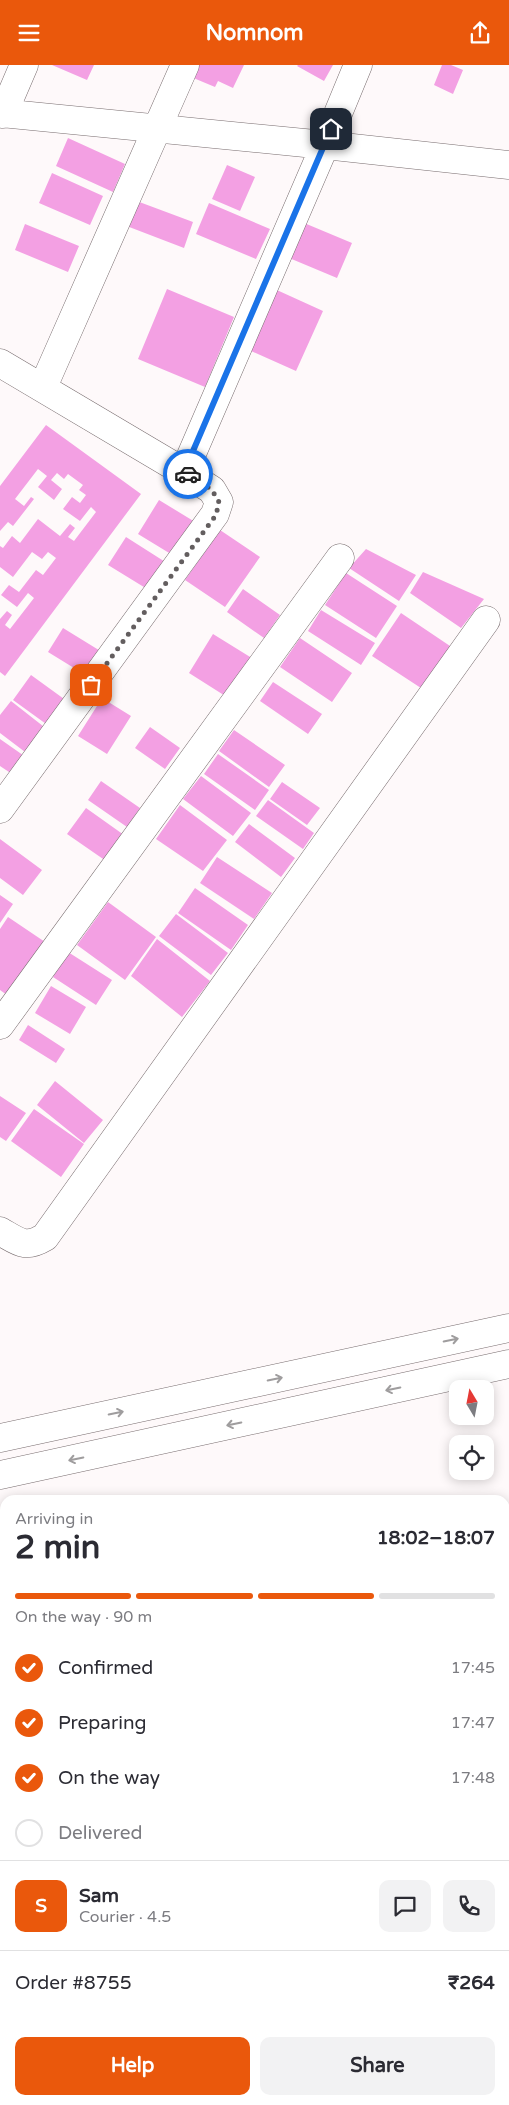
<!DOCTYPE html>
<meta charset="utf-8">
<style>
:root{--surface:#fff;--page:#f2f2f3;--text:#2b2b33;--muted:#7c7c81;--line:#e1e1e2;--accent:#ea580c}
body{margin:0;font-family:"Varela Round",sans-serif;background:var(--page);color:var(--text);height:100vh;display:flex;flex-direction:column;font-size:19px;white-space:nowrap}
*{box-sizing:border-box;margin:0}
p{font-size:16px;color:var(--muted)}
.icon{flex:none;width:28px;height:28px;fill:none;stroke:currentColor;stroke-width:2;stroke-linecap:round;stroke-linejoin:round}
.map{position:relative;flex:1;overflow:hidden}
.details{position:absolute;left:0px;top:1430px;width:510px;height:610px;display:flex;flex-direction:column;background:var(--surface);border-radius:15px 15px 0 0;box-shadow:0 2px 12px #0003}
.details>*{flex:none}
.needle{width:32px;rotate:350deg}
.tools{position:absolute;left:449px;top:1315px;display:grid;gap:10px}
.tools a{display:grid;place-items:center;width:45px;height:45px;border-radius:10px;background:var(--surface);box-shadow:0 2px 12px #0003;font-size:25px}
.pin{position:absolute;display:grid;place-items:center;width:42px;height:42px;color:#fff;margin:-21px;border-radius:10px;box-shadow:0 2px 8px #0006}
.courier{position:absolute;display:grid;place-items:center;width:50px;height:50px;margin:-25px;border:4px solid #1a73e8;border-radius:50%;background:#fff;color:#222;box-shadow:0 1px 6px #0007}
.overview em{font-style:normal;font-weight:700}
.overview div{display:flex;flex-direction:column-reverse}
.overview{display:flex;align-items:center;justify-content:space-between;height:85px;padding:0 15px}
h1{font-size:32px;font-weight:700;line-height:38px}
.bar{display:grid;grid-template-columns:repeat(4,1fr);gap:8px 5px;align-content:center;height:60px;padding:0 15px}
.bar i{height:6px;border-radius:4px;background:var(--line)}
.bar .active{background:var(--accent)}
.bar p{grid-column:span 4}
.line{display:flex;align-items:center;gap:12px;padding:0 15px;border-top:1px solid var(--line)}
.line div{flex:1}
.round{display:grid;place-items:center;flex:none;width:52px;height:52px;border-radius:10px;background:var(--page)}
ol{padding:0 15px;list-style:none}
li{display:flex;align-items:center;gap:15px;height:55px}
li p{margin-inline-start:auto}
li .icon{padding:5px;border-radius:50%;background:var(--accent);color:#fff;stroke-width:4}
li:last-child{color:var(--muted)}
li i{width:28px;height:28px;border:2px solid var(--line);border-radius:50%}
.cta{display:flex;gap:10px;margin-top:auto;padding:10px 15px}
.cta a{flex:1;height:58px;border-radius:10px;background:var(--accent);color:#fff;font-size:20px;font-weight:700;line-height:58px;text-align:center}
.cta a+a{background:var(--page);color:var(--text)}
header{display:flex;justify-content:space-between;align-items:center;height:65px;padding:0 15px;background:var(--accent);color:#fff;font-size:22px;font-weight:700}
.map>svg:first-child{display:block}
.building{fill:#f3a0e3}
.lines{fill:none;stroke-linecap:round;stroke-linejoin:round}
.street-casing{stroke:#786d6f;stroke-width:29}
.secondary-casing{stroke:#786d6f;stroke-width:29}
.street{stroke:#fff;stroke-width:28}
.secondary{stroke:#fff;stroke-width:28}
.oneway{stroke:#9f9d9e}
.done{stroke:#635e5f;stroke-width:5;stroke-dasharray:0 9}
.route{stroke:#1a73e8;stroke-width:6}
</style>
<header><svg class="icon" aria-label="menu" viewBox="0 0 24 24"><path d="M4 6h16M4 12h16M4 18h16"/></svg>Nomnom<svg class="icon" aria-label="share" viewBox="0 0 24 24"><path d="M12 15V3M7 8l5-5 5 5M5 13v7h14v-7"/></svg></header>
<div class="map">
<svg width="509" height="2040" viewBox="0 0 509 2040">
<rect width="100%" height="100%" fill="#fef9fa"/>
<path class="building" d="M52,0H94L87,15Z
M196,0H244L233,23L218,16L215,22L191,12Z
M298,0H333L324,16L297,1Z
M442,0H451L463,5L453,29L434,20Z
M68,73L125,99L113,127L56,101Z
M227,100L255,112L240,146L212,134Z
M52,108L103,131L90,160L39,138Z
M134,135L193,157L184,183L124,160Z
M209,138L270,164L256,194L196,169Z
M297,155L352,178L337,213L282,190Z
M25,159L79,181L68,207L15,185Z
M268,221L323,246L296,306L240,281Z
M167,224L234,252L205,322L138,294Z
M46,360L141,429L5,611L0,607V554L7,546L12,550L5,560L10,564L34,533L28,528L17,542L1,530L9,520L19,527L36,505L43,510L56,493L48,487L42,494L32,487L13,512L0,502V481L3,483L12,471L20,478L38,454L60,471L70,459L75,463L68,472L74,476L96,447L91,442L80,456L63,444L72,432L80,438L86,430L79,425L83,420L68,409L64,414L57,408L51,415L62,424L54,435L38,422L47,411L38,404L15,434L24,441L31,432L34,434L13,461L8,457L0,466V421Z
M159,435L200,460L179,494L138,469Z
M220,465L260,492L225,542L185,515Z
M126,472L170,500L152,527L108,500Z
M366,484L416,510L399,536L349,503Z
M423,507L484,534L461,563L410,528Z
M346,508L397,541L376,573L325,540Z
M243,524L280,550L264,573L227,547Z
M321,545L375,578L361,600L308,566Z
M401,548L453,583L424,625L372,591Z
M63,563L102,587L87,611L48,587Z
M213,569L255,595L230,634L189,608Z
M300,573L352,608L332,637L280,602Z
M31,610L71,639L53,664L13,635Z
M273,617L322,649L308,669L260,636Z
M102,633L131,651L107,689L78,671Z
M11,636L48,665L29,690L0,668V650Z
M150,662L180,683L165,704L135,683Z
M234,665L285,700L269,722L219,686Z
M0,674L30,695L18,713L0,701Z
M218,689L269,725L255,745L204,709Z
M201,711L251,748L233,771L183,734Z
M101,716L140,743L127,762L88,735Z
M282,717L320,743L307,760L270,734Z
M268,735L314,768L303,784L256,751Z
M180,740L227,775L203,806L156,774Z
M86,743L124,770L106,796L67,769Z
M249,759L295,793L281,812L235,777Z
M0,774L42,805L23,830L0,813Z
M217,792L272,828L254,854L200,818Z
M195,823L248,860L231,885L178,848Z
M0,830L13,839L0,858Z
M108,837L156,872L125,915L77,880Z
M176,849L228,888L211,910L159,871Z
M8,852L48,879L11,933L0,925V864Z
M157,874L210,916L182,952L131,911Z
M68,887L112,915L96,940L53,912Z
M51,921L86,942L70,969L35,948Z
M28,960L65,984L56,998L19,975Z
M55,1016L103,1055L84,1078L37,1040Z
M0,1031L26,1048L6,1076L0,1072Z
M34,1044L84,1079L61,1112L11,1076Z
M5,1831V1908H0V1832Z"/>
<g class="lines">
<g class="street-casing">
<path id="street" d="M0,48L325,80L358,0
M3,49L24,0
M0,298L184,407L212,425L219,437L215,449L0,744
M43,322L185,0
M184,407L325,80L509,100
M0,960L340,493
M0,1166C19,1177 25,1184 45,1172L486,555
M0,1817L5,1816"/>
</g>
<g class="secondary-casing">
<path id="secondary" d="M0,1373L509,1263
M0,1410L509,1299"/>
</g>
<use href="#street" class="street"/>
<use href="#secondary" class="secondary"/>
</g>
<defs><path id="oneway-shaft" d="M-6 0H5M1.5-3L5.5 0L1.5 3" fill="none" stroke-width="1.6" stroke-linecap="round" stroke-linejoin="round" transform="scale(1.25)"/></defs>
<g class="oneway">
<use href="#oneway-shaft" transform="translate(451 1275) rotate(-12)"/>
<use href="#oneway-shaft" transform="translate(275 1314) rotate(-12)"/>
<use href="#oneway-shaft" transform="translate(393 1324) rotate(168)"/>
<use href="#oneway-shaft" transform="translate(116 1348) rotate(-12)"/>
<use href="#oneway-shaft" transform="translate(234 1359) rotate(168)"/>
<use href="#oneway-shaft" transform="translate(76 1394) rotate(168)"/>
</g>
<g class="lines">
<path class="done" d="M91,620L216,450L219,437L212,425L188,409"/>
<path class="route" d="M188,409L184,407L331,64"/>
</g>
</svg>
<div class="tools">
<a><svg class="needle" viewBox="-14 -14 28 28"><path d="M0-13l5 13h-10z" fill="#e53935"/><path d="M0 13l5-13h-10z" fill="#7c7c81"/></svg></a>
<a><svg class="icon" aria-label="locate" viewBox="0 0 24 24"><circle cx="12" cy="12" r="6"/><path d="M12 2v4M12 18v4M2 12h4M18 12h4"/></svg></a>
</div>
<div class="pin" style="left:91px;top:620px;background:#ea580c"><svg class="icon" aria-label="bag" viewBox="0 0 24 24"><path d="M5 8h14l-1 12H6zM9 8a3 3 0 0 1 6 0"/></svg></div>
<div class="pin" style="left:331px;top:64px;background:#1f2937"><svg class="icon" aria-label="home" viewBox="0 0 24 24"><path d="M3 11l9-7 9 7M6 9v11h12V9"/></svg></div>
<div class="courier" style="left:188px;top:409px"><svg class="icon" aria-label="car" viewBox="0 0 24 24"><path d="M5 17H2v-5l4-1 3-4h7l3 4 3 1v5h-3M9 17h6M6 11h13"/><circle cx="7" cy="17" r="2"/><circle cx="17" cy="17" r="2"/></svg></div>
<section class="details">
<div class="overview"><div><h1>2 min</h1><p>Arriving in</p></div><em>18:02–18:07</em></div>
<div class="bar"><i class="active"></i><i class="active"></i><i class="active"></i><i></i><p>On the way · 90 m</p></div>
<ol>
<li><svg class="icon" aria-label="check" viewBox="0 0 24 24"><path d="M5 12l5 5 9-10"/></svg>Confirmed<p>17:45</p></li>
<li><svg class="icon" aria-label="check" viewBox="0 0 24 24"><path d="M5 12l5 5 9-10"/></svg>Preparing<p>17:47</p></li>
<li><svg class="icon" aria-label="check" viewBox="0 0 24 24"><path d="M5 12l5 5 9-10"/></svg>On the way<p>17:48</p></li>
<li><i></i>Delivered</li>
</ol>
<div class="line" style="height:90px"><b class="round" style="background:var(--accent);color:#fff">S</b><div><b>Sam</b><p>Courier · 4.5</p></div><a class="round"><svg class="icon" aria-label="chat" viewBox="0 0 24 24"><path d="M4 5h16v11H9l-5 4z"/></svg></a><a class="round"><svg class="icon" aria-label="phone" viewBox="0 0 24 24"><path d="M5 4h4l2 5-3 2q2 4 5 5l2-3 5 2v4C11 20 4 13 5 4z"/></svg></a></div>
<div class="line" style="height:65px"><div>Order #8755</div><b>₹264</b></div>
<div class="cta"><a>Help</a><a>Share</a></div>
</section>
</div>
